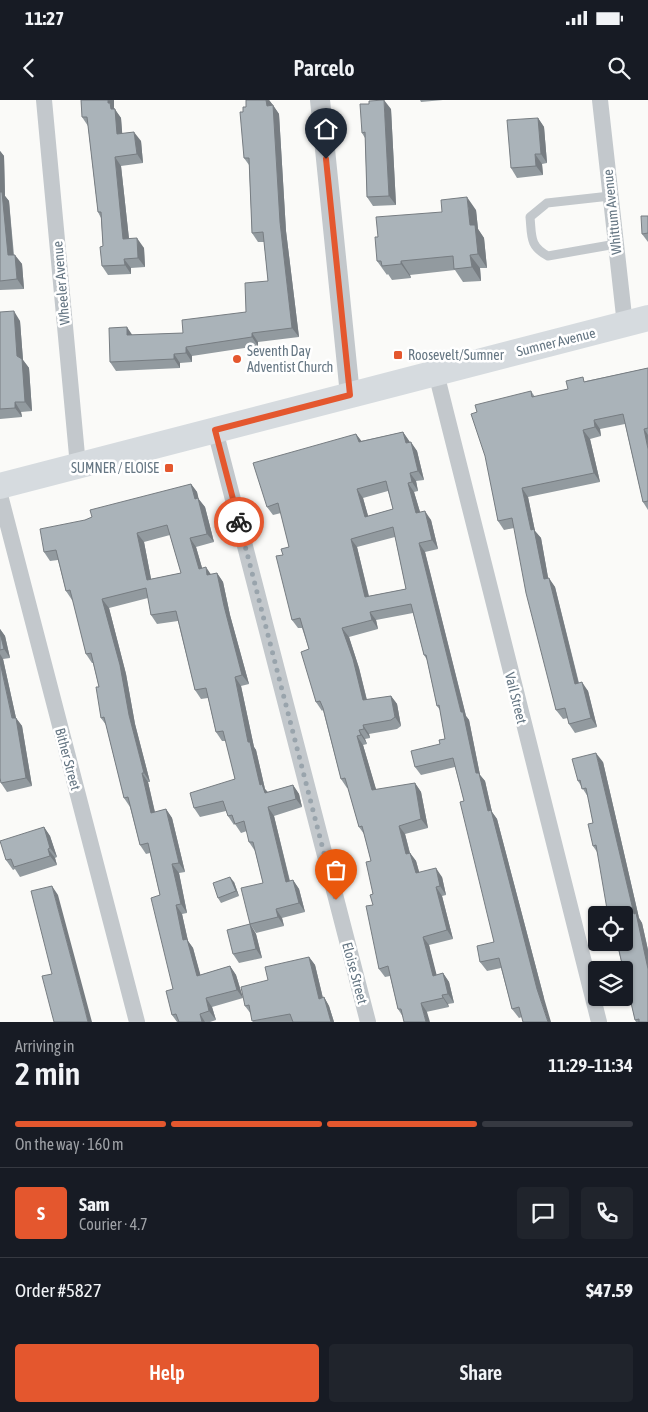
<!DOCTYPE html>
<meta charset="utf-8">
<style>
:root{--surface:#171b24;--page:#20242c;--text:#f1f3f6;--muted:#9ea1a6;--line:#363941;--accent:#e4572e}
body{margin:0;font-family:"Asap Condensed",sans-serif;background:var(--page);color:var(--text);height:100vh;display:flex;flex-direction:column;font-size:19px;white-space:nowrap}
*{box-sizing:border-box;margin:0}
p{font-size:16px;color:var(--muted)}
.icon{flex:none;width:28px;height:28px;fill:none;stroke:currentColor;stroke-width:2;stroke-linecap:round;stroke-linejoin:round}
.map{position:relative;height:922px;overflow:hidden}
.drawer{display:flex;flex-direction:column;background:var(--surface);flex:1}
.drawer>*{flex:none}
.buttons{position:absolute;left:588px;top:806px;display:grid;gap:10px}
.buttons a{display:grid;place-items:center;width:45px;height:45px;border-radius:5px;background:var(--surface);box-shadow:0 1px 4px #0004;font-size:25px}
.pin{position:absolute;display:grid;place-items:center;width:42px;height:42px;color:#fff;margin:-51px -21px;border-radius:50% 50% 50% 0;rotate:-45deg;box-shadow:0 0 5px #0007}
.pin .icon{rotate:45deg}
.courier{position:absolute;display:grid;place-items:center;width:50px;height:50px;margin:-25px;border:4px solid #e4572e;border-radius:50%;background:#fff;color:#222;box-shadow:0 1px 6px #0007}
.head em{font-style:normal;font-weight:600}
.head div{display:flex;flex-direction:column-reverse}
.head{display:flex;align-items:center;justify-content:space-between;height:85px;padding:0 15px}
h1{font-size:32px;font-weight:600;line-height:38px}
.bar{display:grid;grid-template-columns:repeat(4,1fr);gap:8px 5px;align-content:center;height:60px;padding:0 15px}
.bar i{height:6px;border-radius:4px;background:var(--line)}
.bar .active{background:var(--accent)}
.bar p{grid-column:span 4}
.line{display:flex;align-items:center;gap:12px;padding:0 15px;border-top:1px solid var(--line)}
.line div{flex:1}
.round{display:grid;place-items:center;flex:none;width:52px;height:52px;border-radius:5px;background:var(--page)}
.primary-button{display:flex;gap:10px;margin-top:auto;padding:10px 15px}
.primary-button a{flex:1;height:58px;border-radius:5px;background:var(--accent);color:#fff;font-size:20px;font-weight:600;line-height:58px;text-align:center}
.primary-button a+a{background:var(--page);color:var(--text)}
.status{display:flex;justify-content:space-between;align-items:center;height:35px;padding:0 25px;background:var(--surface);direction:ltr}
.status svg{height:14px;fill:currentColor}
header{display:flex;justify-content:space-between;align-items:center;height:65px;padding:0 15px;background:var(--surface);font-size:22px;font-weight:600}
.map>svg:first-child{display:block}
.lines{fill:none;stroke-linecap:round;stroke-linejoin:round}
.service{stroke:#c3c8cc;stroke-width:9}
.minor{stroke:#c3c8cc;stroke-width:16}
.tertiary{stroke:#c3c8cc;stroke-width:20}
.primary{stroke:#d6dbdf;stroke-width:26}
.wall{fill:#929a9f;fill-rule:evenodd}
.shaded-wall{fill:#777d82}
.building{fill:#aab3b9;stroke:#777d82;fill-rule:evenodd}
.done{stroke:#99a4ac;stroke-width:5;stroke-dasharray:0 9}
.route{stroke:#e4572e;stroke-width:6}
.poi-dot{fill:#e4572e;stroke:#fff;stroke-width:2}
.labels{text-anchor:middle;stroke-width:5;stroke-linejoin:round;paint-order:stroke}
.street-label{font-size:14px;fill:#657683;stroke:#fff}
.poi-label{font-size:14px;fill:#657683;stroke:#fff;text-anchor:start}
</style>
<div class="status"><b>11:27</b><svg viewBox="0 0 49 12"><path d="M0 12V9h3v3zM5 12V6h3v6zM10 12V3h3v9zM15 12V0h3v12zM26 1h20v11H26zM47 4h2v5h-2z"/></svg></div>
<header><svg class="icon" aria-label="back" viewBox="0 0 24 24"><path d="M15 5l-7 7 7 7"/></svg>Parcelo<svg class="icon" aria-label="search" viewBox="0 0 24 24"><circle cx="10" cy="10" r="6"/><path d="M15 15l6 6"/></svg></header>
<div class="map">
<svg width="648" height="922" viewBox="0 0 648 922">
<rect width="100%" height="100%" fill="#fafaf8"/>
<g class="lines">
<path class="service" d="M610,96L547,103L530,117C532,136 529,146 548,156L616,144"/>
<path class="minor" d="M44,0L78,366
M600,0L625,225
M436,273L599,922
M215,330L368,922
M0,395L137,922"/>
<path class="tertiary" d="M320,0L350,295"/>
<path class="primary" d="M0,386L648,218"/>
</g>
<path class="wall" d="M81,0H114V8L121,18L122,33L141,41L143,63L121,66L129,139L144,148L145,167L131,168V174L108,175L102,166L103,146L101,118L98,112L88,26L82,17Z
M246,0H269L279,14L286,131L299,237L258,242V246L192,256V262L180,263V268L116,271L110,262L132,235L183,233L246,212L268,181L264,142H258L252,133L249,65L244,58L243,12L246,7Z
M420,0H443L421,2Z
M391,9L396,105L373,106L367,97L365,38L362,33Z
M538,18L544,27L547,63L542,64L543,75L517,78L511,68Z
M0,51L4,56L5,96L9,101L14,155L22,164L24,189L0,190Z
M476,110L478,129L484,138L487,168H480L481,181L463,182L455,170L410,175L411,178L392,180L388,174L387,175L377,161L378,137Z
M648,116V142L642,134Z
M0,212L20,221L23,260L29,268L32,311L21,312L22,317L0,319Z
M648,268V410L643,402L625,324L600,329L601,336L590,339L600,382L528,397L535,431L541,438L548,478L555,487L579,583L588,591L597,627L575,633L569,624L568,618L563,619L556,610L514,428L504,430L498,421L477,312L531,291L535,297L568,289L586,281Z
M403,332L410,342L417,351L424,380L416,381L418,391L414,392L420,412L431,420L438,449L425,452L466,616L469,620L480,675L485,681L492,712L497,719L544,898L522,917L519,918L512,909L501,868L487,871L480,862L494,842L464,701L455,667L421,675L415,667L445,639L440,610L437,606L427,560L424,555L413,513L376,520L378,529L349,537L359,568L367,600L391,596L397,604L401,626L397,629L369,634L370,638L365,639L367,644L363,645L376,690L415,683L421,692L428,728L405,734L410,753L416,761L419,772L442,777L446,795L442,796L453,839L429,845L436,875L443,873L449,882L454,903L448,904L449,907L403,917L398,909L390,876L385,877L379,869L373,805V794L371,761L364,734L359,727L348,688H347L341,679L323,610L322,611L316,602L309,549L302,528H298L292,520L283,455L289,447L281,413L273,415L267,407L356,334L361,341ZM388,391L393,409L368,416L363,398ZM395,437L406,489L369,496L357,447Z
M191,384L197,392L198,399L205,407L214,442L196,447L202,468L211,475L217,473L223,482L230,515L249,584L241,586L254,647L256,650L265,689L268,692L293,685L299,694L302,707L274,716L290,781L293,780L299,789L305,812L282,818L284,826L256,833L250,824L263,783L255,751L249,742L247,731L241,733L235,724L234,725L228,716L226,711L200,717L194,708L235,679L226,641H222L216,632L208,598L201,599L195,590L178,521L157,524L151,515L148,498L109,508L126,574L135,624L150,682H148L155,712L166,709L172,718L185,772L179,773L187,813L182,814L188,841L193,848L200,875L230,866L236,875L243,898L212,907L216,920L210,922H177L172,915L173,889L160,795L150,753L146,754L140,745L130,707L124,698L106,625L101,618L99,587L93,563H92L86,554L73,500H72L66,491L58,460L50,461L44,452L85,420ZM170,435L181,473L151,479L144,442Z
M0,529L5,536L10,558L3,559L16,618L22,626L32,686L7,692L1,683L0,678Z
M603,662L639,818L642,823L648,850V922H636L635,920L617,844L616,842H624L597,752L593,746V723L588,697L578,681Z
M44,727L50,736L57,757L55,758L57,765L20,777L15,769L13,770L6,760Z
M234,782L239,796L221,803L218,798Z
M250,824L256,834L262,858L239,863L233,854Z
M309,857L315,865L323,898L324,897L329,906L334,922H253L251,914L245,906L268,880Z"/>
<path class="shaded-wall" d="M108,0H114V8L121,18L123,43L117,34L111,9L108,3Z
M263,0H269L273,5V15Z
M384,0L391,9L396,105L389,96Z
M273,5L279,14L286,131L299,237L292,228L280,122Z
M538,18L544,27L547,63L541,54Z
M134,32L141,41L143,63L137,54Z
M0,51L4,56L5,96L9,101L14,164L8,155L0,94Z
M535,54L542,64L543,75L536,66Z
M115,57L121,66L130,148L123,139Z
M467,97L476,110L478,129L484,138L487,168L478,154L470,125Z
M137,138L144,148L145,167L138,158Z
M15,155L22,164L24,189L17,179Z
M470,155L480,168L481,181L472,167Z
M124,159L131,168V174L125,165Z
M401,161L410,175L411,178L401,164Z
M14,211L20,221L23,260L29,268L32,311L25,302L17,256Z
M127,227L133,236L127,235Z
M252,233L258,242V246L252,237Z
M186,247L192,256V262L186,253Z
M174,254L180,263V268L174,259Z
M15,302L21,312L22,317L15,308Z
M594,320L600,329L601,336L595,327Z
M644,329L648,335V349Z
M583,330L590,339L600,382L594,373Z
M403,332L409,341L412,352L406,343Z
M356,334L363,343L359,342Z
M411,342L417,351L424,380L418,371Z
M410,373L416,381L418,391L412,382Z
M408,383L414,392L423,422L416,413Z
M191,384L197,392L201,408L195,399Z
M522,388L528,397L535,431L541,438L550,488L544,479L531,430Z
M357,389L363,398L371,426L365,417Z
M198,398L205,407L214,442L207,434Z
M425,411L431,420L438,449L432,440Z
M137,433L144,442L153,489L147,480Z
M190,438L196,447L205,478L199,469Z
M351,439L357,447L371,506L365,497Z
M419,443L425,452L466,616L469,620L480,675L485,681L492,712L497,719L544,898L551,922H548L537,889L488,711L476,673L461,612Z
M206,467L212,476L207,475Z
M217,473L223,482L230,515L249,584L242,575L224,506Z
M549,478L555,487L581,593L575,584Z
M102,499L109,508L126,574L135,624L150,682L144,673L129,615Z
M370,512L376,520L378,529L372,520Z
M342,528L349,537L359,568L369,609L363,600Z
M0,529L5,536L10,558L4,549L0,533Z
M0,554L3,559L16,618L22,626L32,686L26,678L0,562Z
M235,577L241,586L254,647L256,650L265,689L268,693L271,702L260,685L248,642Z
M582,582L588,591L597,627L591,618Z
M391,596L397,604L401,626L395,617Z
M363,625L369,634L370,638L364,629Z
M359,630L365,639L367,644L361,635Z
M357,636L363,645L379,699L372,690Z
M596,653L603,662L639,818L642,823L648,850V869L634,814Z
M142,673L148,682L157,722L151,713Z
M415,683L421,692L428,728L421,719Z
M293,685L299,694L302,707L296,699Z
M268,707L274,716L292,791L286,782Z
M166,709L172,718L185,772L179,763Z
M399,726L405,734L412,762L406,754Z
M44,727L50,736L57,757L50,748Z
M48,749L55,758L57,765L50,756Z
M410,753L416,761L422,782L416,773Z
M172,764L179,773L187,813L181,804Z
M436,768L442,777L446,795L440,786Z
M230,777L234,782L239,796L236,791Z
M293,780L299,789L305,812L299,803Z
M52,786L58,795L92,922H88L85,910Z
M436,787L442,796L453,839L447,830Z
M176,805L182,814L188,841L193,848L203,884L197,876L183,840Z
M276,809L282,818L284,826L278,817Z
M250,824L256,834L262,858L256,849Z
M423,837L429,845L439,884L433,876Z
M309,857L315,865L325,907L319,899Z
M230,866L236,875L243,898L237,890Z
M443,873L449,882L454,903L448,894Z
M442,895L448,904L449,907L443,898Z
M324,897L329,906L334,922H331Z
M206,898L212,907L216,920L209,911Z
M421,903L427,912L430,922H426Z
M200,914L205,922H202Z"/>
<path class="building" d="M81,0H108V3H110L111,9H115L117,34L134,32L137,54L115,57L123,139L137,138L138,158L124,159L125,165L102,166L100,147L103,146L101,112H98L87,17H82Z
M246,0H266L267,6L273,5L280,122L292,228L252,233V237L186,247V253L174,254V259L110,262L109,228L127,227V235L183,233L182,220L246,212L245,183L268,181L263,132L252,133L249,58H244L240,12H243V7H246Z
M384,0L389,96L367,97L365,32L362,33L360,4H369V1Z
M538,18L541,54H535L536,66L511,68L507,20Z
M0,92H2L8,155H15L17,179L0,181Z
M467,97L470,125H475L478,154L470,155L472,167L454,169L453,156L401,161V164L382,166L381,161H377L375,137H378L376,117L442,112L441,100Z
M641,116H648V133L642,134Z
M14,211L17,256L22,259L25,302H15V308L0,309V212Z
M648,268V328L644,329L648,349V401L643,402L623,314L594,320L595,327L583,330L594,373L522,388L531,430L534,429L544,479L549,478L575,584L582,582L591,618L569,624L565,608L556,610L526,493L512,418L498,421L485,356L471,314L477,312L475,305L531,291L532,297L568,289L566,281L583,277L584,282Z
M403,332L406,343L411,342L418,371L410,373L412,382L408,383L416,413L425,411L432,440L419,443L461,612H463L476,673H479L488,711L491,710L537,889L548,922H523L519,907L512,909L499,858L480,862L477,846L494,842L460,702L464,701L453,658L415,667L411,651L440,644L439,640L445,639L439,605L437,606L426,555H424L411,504L370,512L372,520L342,528L353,559L363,600L391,596L395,617L391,620L363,625L364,629L359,630L361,635L357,636L372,690L415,683L421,719L399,726L406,754L410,753L416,773L436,768L440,786L436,787L447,830L423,837L433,876L443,873L448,894L442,895L443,898L421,903L426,922H404L401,909H398L388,866L379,869L366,806L373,805L370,795L373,794L366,762L371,761L362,726L359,727L345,678L341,679L323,608L320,601L316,602L301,552L309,549L300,518L292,520L276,456L283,455L281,449L289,447L278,403L267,407L253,363L356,334L359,342ZM386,381L393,409L365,417L357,389ZM393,427L406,489L365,497L351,439Z
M191,384L195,399L198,398L207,434L190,438L199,469L206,467L207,475L217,473L224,506L242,575L235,577L248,642H250L260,685L262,684L265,693L293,685L296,699L268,707L286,782L293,780L299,803L276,809L278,817L250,824L241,788L263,783L253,742H249L244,721L235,724L232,715L228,716L223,701L194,708L190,693L235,679L223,631L216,632L206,588L195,590L176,511L151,515L146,488L102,499L120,565L129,615L144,673H142L151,713L166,709L179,763L172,764L181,804L176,805L183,840L187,839L197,876L230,866L237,890L206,898L209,911L200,914L202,922H179L176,914L172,915L166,891L173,889L151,798L160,795L148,743L140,745L128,697L124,698L104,617L101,618L96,587H99L91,553L86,554L70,490L66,491L56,450L44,452L40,429L85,420L92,417L90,410ZM167,425L181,473L147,480L137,433Z
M0,533L4,549L0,550Z
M0,562L12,618H16L26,678L1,683L0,678Z
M596,653L634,814L636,813L648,869V922H639V919L635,920L617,842H624V815H608L596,745L593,746L588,724L593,723L586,688L582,689L580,680L578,681L572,659Z
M44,727L50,748L48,749L50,756L14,767L11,759L6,760L0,741Z
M230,777L236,791L218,798L213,783Z
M52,786L85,910L88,922H54L42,876L52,874L31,791Z
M250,824L256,849L233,854L227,830Z
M309,857L319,899L324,897L331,922H293L290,914L252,921L249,905L245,906L241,887L268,880L265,867Z"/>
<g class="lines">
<path class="done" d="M239,422L336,800"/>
<path class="route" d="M239,422L215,330L350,295L326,59"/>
</g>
<g class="poi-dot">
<rect x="393" y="250" width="10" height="10" rx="2.5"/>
<circle cx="237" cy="259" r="5"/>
<rect x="164" y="363" width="10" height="10" rx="2.5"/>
</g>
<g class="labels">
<g class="street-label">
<text transform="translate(612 112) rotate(-96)" y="5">Whittum Avenue</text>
<text transform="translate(61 183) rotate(-95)" y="5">Wheeler Avenue</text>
<text transform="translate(556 242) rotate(-14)" y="5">Sumner Avenue</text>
<text transform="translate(516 598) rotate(76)" y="5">Vail Street</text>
<text transform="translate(68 659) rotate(75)" y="5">Bither Street</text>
<text transform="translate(355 873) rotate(75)" y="5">Eloise Street</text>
</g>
<g class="poi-label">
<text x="247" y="256">Seventh Day<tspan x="247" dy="16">Adventist Church</tspan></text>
<text x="408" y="260">Roosevelt/Sumner</text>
<text x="159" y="373" text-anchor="end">SUMNER / ELOISE</text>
</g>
</g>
</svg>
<div class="buttons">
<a><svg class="icon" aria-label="locate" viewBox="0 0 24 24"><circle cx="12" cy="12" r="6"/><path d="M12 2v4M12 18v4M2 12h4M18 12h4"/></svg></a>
<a><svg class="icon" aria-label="layers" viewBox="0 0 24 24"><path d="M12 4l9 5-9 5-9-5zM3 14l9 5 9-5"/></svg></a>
</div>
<div class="pin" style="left:336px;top:800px;background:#ea580c"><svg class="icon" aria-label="bag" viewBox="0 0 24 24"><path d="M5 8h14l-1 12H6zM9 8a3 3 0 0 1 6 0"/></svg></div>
<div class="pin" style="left:326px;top:59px;background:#1f2937"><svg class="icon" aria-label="home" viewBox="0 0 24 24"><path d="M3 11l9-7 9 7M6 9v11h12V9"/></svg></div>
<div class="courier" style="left:239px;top:422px"><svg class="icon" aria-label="bike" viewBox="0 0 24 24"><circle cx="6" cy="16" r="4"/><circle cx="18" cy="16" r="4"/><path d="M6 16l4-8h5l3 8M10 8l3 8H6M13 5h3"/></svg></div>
</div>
<section class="drawer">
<div class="head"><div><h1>2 min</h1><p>Arriving in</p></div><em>11:29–11:34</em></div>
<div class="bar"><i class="active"></i><i class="active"></i><i class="active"></i><i></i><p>On the way · 160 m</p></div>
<div class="line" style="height:90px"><b class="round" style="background:var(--accent);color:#fff">S</b><div><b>Sam</b><p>Courier · 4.7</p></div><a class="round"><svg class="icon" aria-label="chat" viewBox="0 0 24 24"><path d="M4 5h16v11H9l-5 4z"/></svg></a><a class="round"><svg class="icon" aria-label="phone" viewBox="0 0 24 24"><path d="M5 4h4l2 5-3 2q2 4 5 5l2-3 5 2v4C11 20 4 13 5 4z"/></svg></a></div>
<div class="line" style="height:65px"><div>Order #5827</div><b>$47.59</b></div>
<div class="primary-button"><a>Help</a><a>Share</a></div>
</section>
